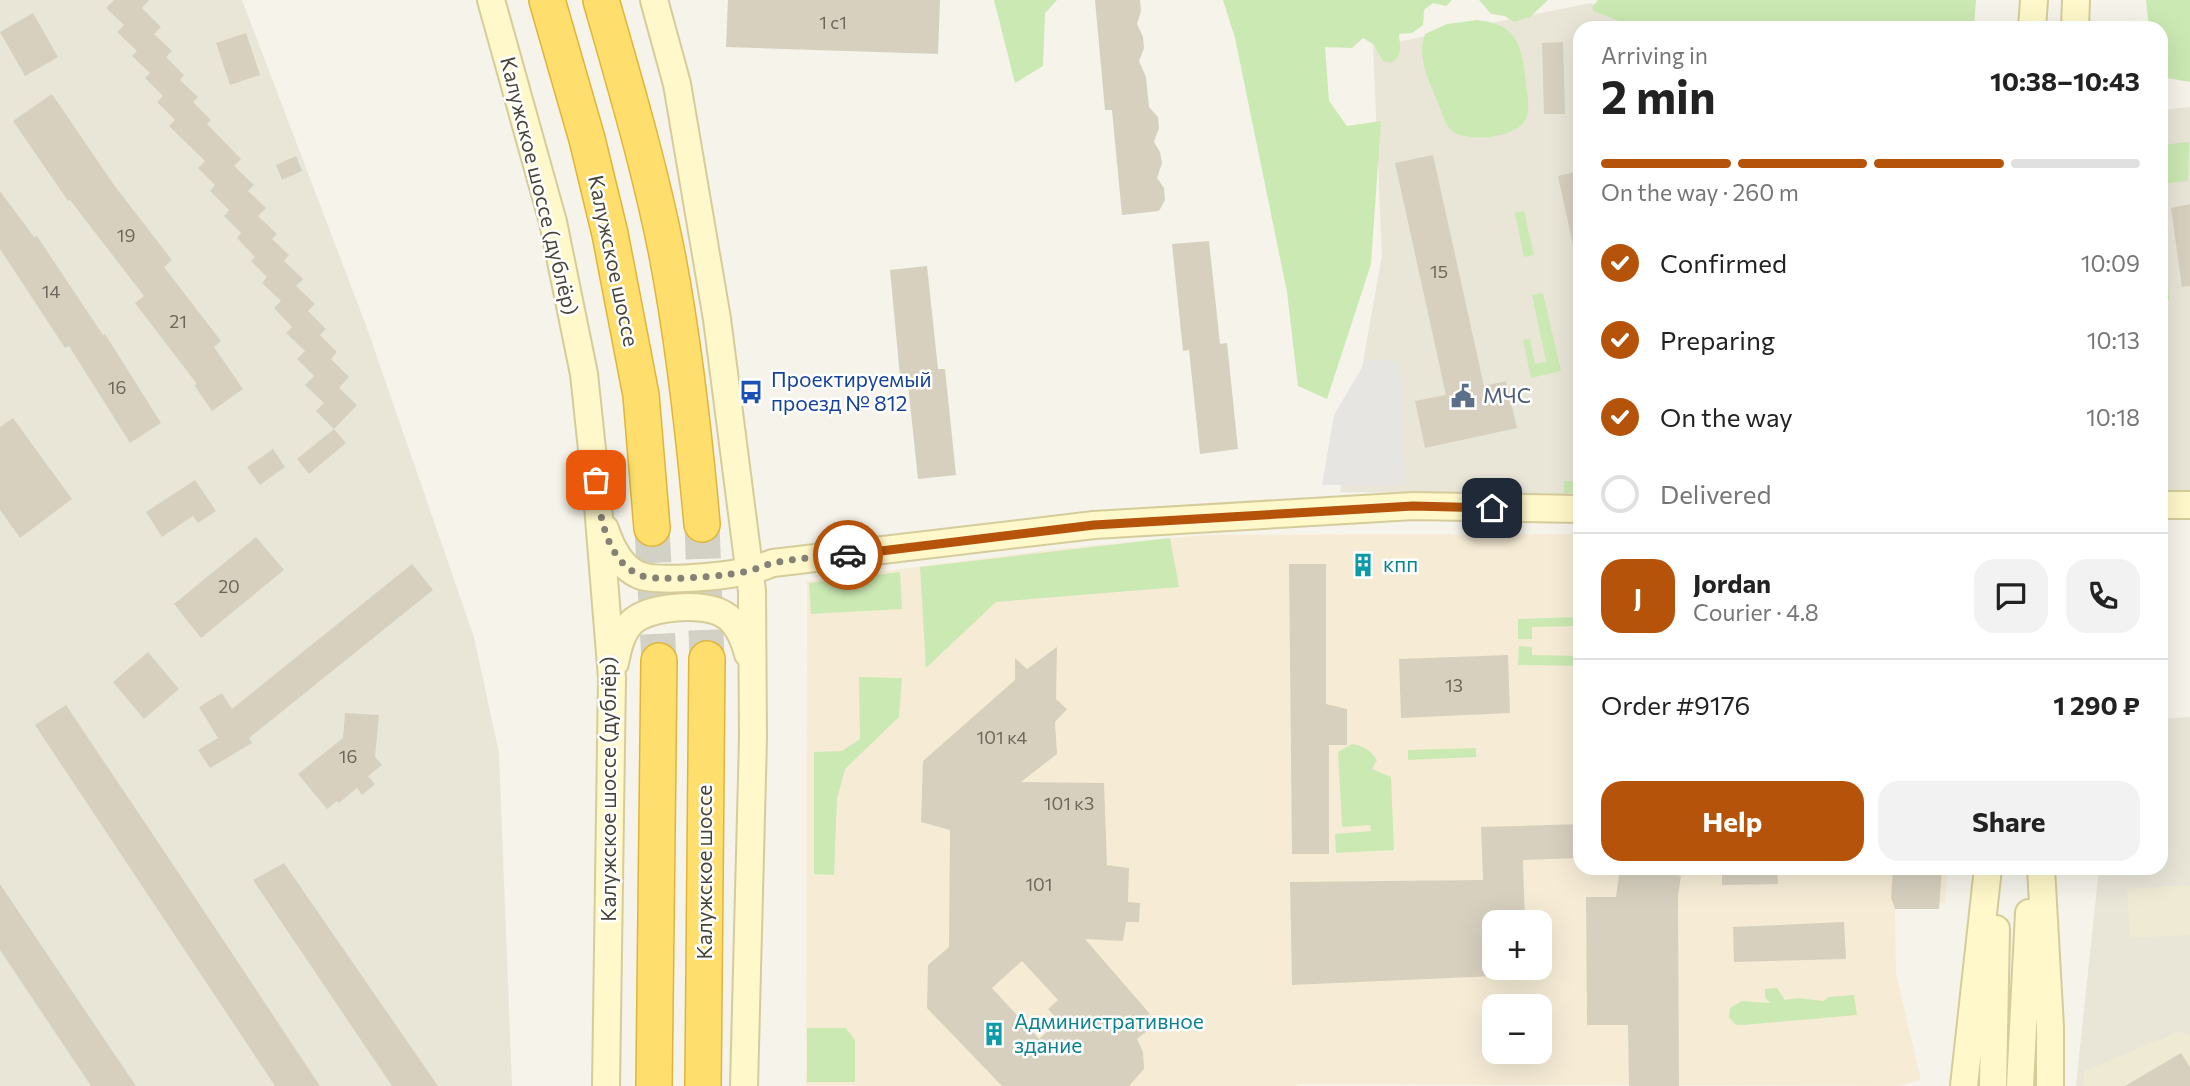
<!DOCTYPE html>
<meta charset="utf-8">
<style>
:root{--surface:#fff;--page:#f2f2f2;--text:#222;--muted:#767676;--line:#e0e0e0;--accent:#b45309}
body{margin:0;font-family:Commissioner,sans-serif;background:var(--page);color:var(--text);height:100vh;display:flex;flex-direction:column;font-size:26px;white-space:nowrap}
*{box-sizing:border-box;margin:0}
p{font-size:23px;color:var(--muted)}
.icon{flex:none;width:38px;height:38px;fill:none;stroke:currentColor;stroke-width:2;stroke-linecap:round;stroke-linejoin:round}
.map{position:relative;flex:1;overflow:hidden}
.details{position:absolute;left:1573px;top:21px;width:595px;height:854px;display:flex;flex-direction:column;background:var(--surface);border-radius:21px;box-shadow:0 7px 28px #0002}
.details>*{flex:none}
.fabs{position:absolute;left:1482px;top:910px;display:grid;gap:14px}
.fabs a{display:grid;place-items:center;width:70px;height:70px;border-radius:14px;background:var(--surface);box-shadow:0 7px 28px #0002;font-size:35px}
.pin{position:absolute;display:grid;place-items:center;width:60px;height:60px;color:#fff;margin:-30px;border-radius:14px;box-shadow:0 4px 10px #0006}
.courier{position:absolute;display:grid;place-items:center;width:70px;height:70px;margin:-35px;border:5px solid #b45309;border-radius:50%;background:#fff;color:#222;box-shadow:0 2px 9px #0007}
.overview em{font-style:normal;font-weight:700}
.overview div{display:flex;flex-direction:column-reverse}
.overview{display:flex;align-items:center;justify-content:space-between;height:119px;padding:0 28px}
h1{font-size:46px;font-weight:700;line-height:52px}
.bar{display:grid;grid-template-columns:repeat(4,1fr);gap:10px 7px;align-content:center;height:84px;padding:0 28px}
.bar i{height:9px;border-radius:5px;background:var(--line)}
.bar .selected{background:var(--accent)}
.bar p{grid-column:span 4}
.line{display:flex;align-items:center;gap:18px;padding:0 28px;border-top:2px solid var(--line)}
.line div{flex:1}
.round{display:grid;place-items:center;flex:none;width:74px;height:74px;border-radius:21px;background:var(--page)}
ol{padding:0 28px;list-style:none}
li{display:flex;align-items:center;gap:21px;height:77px}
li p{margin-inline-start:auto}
li .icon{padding:7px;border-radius:50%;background:var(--accent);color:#fff;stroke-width:4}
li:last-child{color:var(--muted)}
li i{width:38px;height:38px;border:4px solid var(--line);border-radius:50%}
.action{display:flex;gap:14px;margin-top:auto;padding:14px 28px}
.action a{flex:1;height:80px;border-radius:21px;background:var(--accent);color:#fff;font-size:28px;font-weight:700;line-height:80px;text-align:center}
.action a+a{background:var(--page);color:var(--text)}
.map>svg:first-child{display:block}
.residential{fill:#e9e6d8}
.commercial{fill:#f6ecd6;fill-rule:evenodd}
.education{fill:#eeead4}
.green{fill:#cbe9b3}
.parking{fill:#e7e5e1}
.building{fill:#d7d0bf;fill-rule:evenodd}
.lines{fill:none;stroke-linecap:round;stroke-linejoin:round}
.highway-tunnel{stroke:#d3d0c6;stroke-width:35;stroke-dasharray:35 18;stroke-linecap:butt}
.secondary-casing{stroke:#d5cc9a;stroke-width:30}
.highway-casing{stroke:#dfb53a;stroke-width:38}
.secondary{stroke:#fff8ca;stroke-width:26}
.highway{stroke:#fede6c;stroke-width:35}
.done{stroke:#858176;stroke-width:7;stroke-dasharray:0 12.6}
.route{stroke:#b45309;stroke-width:9}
.labels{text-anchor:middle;stroke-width:5;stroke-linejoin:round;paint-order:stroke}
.number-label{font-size:18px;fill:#6c675a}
.street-label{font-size:21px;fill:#494438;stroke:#fff}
.transit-label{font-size:21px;fill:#164399;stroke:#fff;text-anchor:start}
.service-label{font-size:21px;fill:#4e5e75;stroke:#fff;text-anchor:start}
.culture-label{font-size:21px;fill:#0d838f;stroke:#fff;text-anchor:start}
</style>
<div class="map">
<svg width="2190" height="1086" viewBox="0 0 2190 1086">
<rect width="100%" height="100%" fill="#f5f3ea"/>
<path class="residential" d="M0,0H242L367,328L474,637L499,753L512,1086H0Z
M1590,3L1669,28H1580V495L1340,492L1382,255L1373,47Z
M2190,107V495L2161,497V110Z
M2190,717V1086H2076L2099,868H2161V719Z"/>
<path class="commercial" d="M1580,534V868H1948L1945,903L1895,909L1896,974L1921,1080L1899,1086L1295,1084L1300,1086H806L807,581L1056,549L1205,535ZM1494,922H1540V968H1494ZM1494,1006H1540V1052H1494Z"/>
<path class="education" d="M2190,885V935L2130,938L2127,889Z
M2180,1031L2190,1035V1086H2083L2084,1071Z"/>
<path class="green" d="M994,0H1057L1045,13L1043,66L1015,83Z
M1223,0H1452L1446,6L1433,3L1424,10L1423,25L1412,33L1399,34C1400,47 1403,55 1391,63L1383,61L1373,44L1363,38L1352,48L1325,47L1329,101L1347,126L1381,121L1371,264L1327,399L1298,386L1287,292L1235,38Z
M1479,0H1548L1530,17L1514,22L1505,16L1491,14Z
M1598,0H1976L1974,28H1637L1594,11L1592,7Z
M2146,0H2190V82L2167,78L2161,62V28H2149Z
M1477,20C1519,24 1522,47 1526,84C1527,93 1530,107 1527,116C1521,138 1472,142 1455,133C1446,128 1443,115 1439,106C1430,82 1416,59 1425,34L1447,24Z
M2189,142L2188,181L2162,184L2169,300L2161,301V145Z
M1524,211L1534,255L1524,257L1515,213Z
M1543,293L1561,371L1531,378L1523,340L1530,339L1535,364L1546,361L1532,295Z
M1564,481H1580V493H1564Z
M1170,538L1179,587L996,602L926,668L920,567Z
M900,572L902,609L811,614L809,583Z
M1580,617V626L1532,627V639H1518V619Z
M1519,646L1532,647V655L1580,656V666L1518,665Z
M859,677L902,678L899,717L845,769L837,799L834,875L814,874V752L842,751L860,739Z
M1352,744C1364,746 1370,750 1377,760L1372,769L1391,777L1394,850L1336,853L1335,834L1371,831L1370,825L1342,827L1338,752Z
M1476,748V757L1408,760V750Z
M1777,988L1785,1000L1798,998L1824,1001L1828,997L1854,995L1857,1015L1743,1025H1736L1729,1017L1730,1008L1742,1001L1770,1003L1765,997V989Z
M807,1028H846L855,1040V1082H807Z"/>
<path class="parking" d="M1367,359L1400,362L1405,485H1322L1334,415Z"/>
<path class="building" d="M114,0H149L142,8L161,27L154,34L172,51L166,57L184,75L180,80L198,97L193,102L211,120L207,124L241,159L234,166L254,185L248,191L266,208L258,216L277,234L272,239L289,255L284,261L303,279L296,286L315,304L308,311L326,329L320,335L337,352L331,359L349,377L339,388L357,405L334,429L316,411L324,403L305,385L314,376L297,359L305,351L286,333L292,327L274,308L281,301L262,283L267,277L251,261L255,257L237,238L241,233L224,216L229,210L210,191L215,185L198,168L205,161L169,126L175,120L157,102L163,96L145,78L150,73L132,56L137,51L117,32L124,25L106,8Z
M728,0H940L938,54L726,47Z
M1095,0H1140L1141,11L1137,24L1143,37L1144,48L1139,61L1146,77L1149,107L1158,117L1159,128L1154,142L1160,152L1162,163L1157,178L1164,188L1165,200L1159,211L1122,215L1112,110H1105Z
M33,13L58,57L25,76L0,32Z
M246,33L260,75L230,85L216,43Z
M1563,42L1565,114H1544L1542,43Z
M52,94L114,185L172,260L164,267L221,341L214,347L243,389L212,411L194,385L197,384L135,303L144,296L70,200L68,201L13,121Z
M1433,155L1484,386L1506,381L1517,428L1425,448L1415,401L1446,395L1395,163Z
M296,156L302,171L282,180L276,165Z
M1580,171V250H1574L1558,176Z
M0,191L34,237L37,236L103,335L105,334L161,423L130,443L69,346L65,348L0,249Z
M2190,204V286L2182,287L2171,208Z
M1209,241L1220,344L1227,343L1238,449L1200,454L1189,350L1183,351L1172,244Z
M927,266L938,369H945L956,475L918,479L907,375L900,376L890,270Z
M13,418L72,499L20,538L0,510V427Z
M334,429L346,443L309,474L297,459Z
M273,449L285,467L260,485L247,467Z
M195,480L216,511L198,523L193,516L162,537L146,512Z
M256,537L284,570L201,638L174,604Z
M1353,554L1373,555V576L1355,577Z
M412,564L433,590L249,738L252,743L210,768L198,750L218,738L199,707L222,693L232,709Z
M1289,564H1326V704L1347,709V745H1329V854H1292Z
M1057,647L1056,699L1067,709L1055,722L1057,754L1021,782L1104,783L1107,865L1129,868L1128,902L1140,903L1139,922H1126L1123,941L1085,939L1150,1014L1141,1022L1147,1031L1137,1039L1143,1052L1144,1069L1129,1086H1002L927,1008L928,965L949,947L950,830L921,822L923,761L1015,680V658L1027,669ZM1022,961L1058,1000L1048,1009L1059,1021L1039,1039L992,988Z
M148,652L179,689L144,719L113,682Z
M1508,655L1510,713L1401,718L1399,659Z
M66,705L190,890L320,1086H275L35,725Z
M345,713L379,715L375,757L382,765L368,776L375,784L362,795L357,788L339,803L337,801L327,809L298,774L343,738Z
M1580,824V858L1523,860L1525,922H1494V976L1292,985L1290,882L1483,880L1481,827Z
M284,863L438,1086H392L253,880Z
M1620,868H1653L1681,876L1678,895L1679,1086H1629L1628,1025H1587L1586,897H1616Z
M1722,868H1777L1778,884L1722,885Z
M1893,868H1942L1939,909H1895L1891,898Z
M0,884L47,954L136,1086H91L0,950Z
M1844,922L1846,959L1734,962L1733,927Z
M2181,1053L2190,1067V1086H2125Z"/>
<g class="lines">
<path class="highway-tunnel" d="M702,524L707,659
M652,528L659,661"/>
<g class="secondary-casing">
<path id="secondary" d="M491,0L553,222L584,374L598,506L612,678L606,1086
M654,0L677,84L717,319L752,591L753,738L744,1086
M2032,28L2034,0
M2075,28L2076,0
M2161,505H2190
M605,529C611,547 620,567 639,575C656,583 727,576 747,571C756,570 764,566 773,563L1094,525L1413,506L1580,509
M615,663C618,648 621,634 631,623C647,606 703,602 723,614C738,622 744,639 748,654
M2041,868L2050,1027V1086
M1964,1086L1988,868
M1993,1086L1996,929
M2020,1086L2029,913"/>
</g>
<g class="highway-casing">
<path id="highway" d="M547,0L587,139L610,234L641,395L652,528
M601,0C625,84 650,168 667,254C684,343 694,433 702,524
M654,1086L659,661
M703,1086L707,659"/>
</g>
<use href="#secondary" class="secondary"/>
<use href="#highway" class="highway"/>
</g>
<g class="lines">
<path class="done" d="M596,480C599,512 605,557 637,574C652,583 728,576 748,571C757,569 765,565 773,563C797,558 823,557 848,555"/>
<path class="route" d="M848,555L1094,525L1413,506L1492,508"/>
</g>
<defs>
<g id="bus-bare" transform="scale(1.89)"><path d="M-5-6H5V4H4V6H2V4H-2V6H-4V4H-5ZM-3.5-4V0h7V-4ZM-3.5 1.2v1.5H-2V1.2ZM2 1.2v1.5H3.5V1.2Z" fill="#1a4fb4" stroke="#fff" stroke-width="2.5" paint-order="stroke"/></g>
<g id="civic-bare" transform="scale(1.89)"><path d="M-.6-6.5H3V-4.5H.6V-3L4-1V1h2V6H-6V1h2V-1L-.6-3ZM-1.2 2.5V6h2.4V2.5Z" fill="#5c6f8a" stroke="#fff" stroke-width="2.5" paint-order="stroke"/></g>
<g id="building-bare" transform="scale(1.89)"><path d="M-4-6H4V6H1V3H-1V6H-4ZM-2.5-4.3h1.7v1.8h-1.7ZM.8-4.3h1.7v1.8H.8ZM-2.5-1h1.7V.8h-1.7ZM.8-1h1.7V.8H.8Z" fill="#0f9aa8" stroke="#fff" stroke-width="2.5" paint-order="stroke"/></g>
</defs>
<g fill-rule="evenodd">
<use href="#bus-bare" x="751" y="392"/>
<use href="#civic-bare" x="1463" y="396"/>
<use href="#building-bare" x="1363" y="565"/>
<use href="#building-bare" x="994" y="1034"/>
</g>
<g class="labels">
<g class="number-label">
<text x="833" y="29">1 с1</text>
<text x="126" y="242">19</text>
<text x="1439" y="278">15</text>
<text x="51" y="298">14</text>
<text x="178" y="328">21</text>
<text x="117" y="394">16</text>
<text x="229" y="593">20</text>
<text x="1454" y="692">13</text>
<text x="1002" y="744">101 к4</text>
<text x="348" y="763">16</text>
<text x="1069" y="810">101 к3</text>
<text x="1039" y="891">101</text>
</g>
<g class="street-label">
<text transform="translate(539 186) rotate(76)" y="7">Калужское шоссе (дублёр)</text>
<text transform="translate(613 261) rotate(78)" y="7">Калужское шоссе</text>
<text transform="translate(609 789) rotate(-90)" y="7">Калужское шоссе (дублёр)</text>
<text transform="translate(705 872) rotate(-90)" y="7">Калужское шоссе</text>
</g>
<g class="transit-label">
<text x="771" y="387">Проектируемый<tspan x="771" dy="24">проезд № 812</tspan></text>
</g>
<g class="service-label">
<text x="1483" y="403">МЧС</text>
</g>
<g class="culture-label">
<text x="1383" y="572">кпп</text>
<text x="1014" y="1029">Административное<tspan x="1014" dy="24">здание</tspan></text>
</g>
</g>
</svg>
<div class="fabs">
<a>+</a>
<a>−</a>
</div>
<div class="pin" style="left:596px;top:480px;background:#ea580c"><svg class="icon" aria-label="bag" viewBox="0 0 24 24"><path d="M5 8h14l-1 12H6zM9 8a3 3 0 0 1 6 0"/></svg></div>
<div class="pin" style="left:1492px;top:508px;background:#1f2937"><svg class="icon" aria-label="home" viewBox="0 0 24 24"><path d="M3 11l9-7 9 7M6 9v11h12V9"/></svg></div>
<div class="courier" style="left:848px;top:555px"><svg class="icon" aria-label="car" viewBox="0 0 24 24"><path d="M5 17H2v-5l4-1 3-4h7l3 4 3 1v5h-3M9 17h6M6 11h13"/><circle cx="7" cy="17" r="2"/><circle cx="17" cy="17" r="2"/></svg></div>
<section class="details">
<div class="overview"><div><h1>2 min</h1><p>Arriving in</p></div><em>10:38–10:43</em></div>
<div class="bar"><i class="selected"></i><i class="selected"></i><i class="selected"></i><i></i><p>On the way · 260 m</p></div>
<ol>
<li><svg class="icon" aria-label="check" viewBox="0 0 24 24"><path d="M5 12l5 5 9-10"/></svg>Confirmed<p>10:09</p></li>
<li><svg class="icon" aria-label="check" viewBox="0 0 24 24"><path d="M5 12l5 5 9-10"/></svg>Preparing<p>10:13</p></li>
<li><svg class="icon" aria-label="check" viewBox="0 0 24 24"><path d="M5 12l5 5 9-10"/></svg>On the way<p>10:18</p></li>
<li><i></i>Delivered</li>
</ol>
<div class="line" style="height:126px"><b class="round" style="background:var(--accent);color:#fff">J</b><div><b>Jordan</b><p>Courier · 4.8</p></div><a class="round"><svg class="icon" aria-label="chat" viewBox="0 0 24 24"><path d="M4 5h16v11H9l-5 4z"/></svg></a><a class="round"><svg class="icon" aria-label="phone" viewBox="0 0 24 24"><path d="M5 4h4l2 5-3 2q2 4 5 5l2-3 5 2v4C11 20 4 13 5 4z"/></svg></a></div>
<div class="line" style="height:91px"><div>Order #9176</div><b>1 290 ₽</b></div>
<div class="action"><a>Help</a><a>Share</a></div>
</section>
</div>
